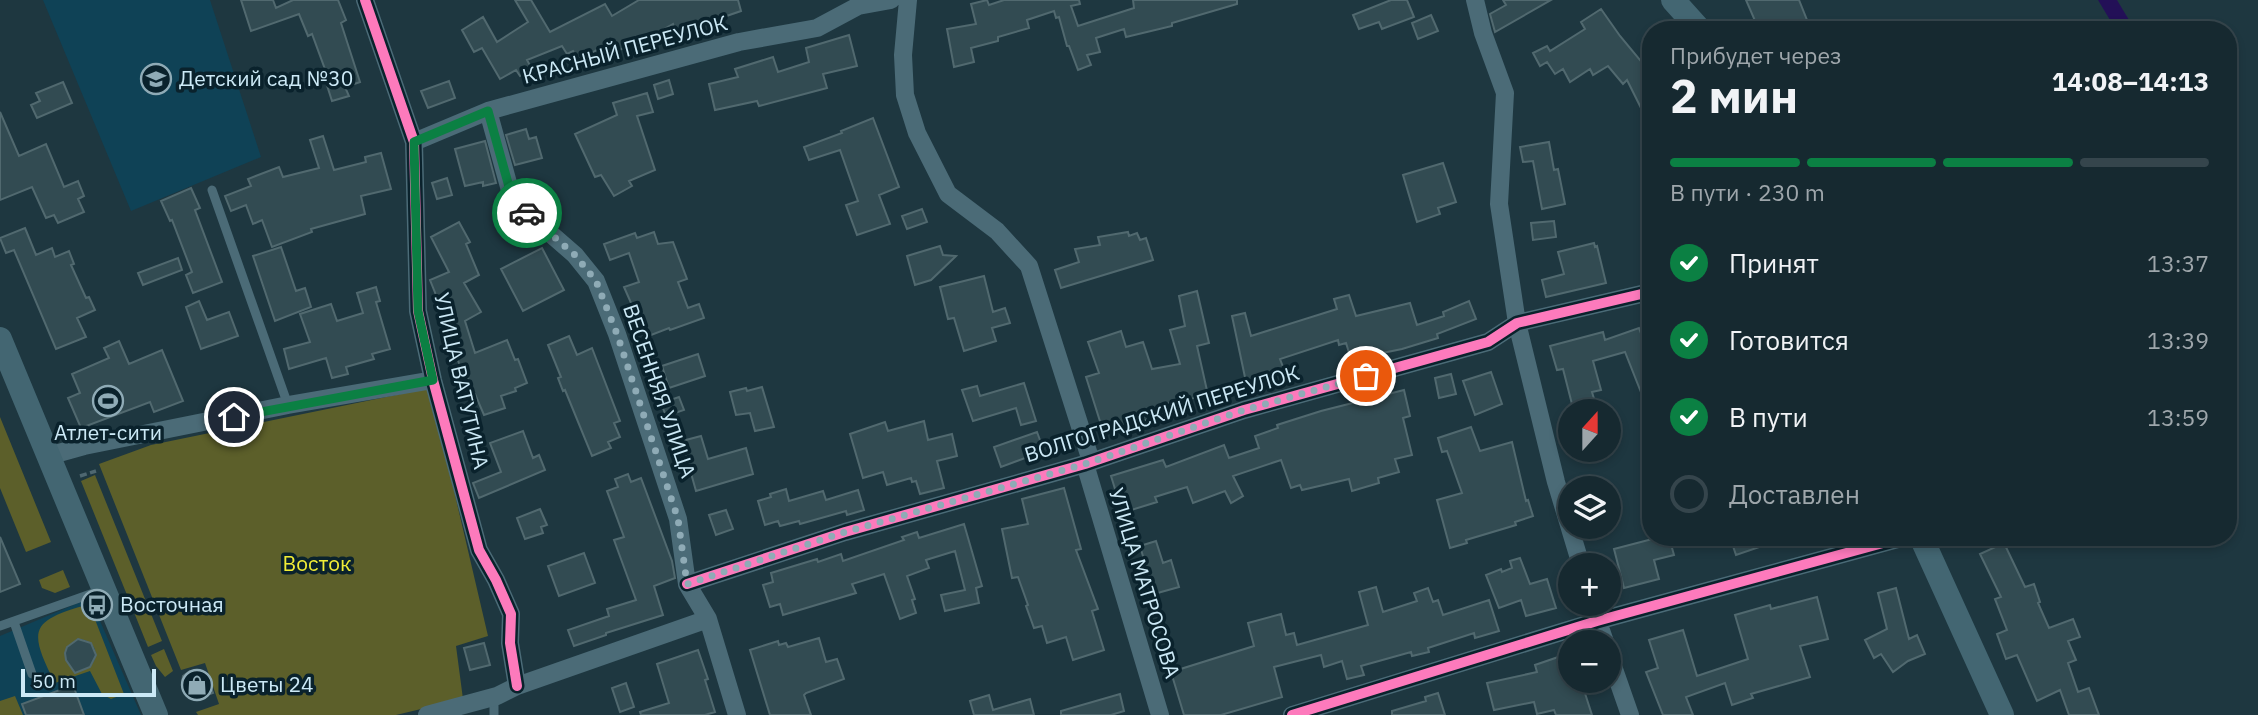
<!DOCTYPE html>
<html lang="ru">
<meta charset="utf-8">
<style>
:root{--surface:#162930;--page:#23353c;--text:#f1f3f6;--muted:#9ea6ab;--line:#35454c;--accent:#0b8043}
body{margin:0;font-family:"IBM Plex Sans",sans-serif;background:var(--page);color:var(--text);height:100vh;display:flex;flex-direction:column;font-size:26px;white-space:nowrap}
*{box-sizing:border-box;margin:0}
p{font-size:23px;color:var(--muted)}
.icon{flex:none;width:38px;height:38px;fill:none;stroke:currentColor;stroke-width:2;stroke-linecap:round;stroke-linejoin:round}
.map{position:relative;flex:1;overflow:hidden}
.details{position:absolute;left:1642px;top:21px;width:595px;height:525px;display:flex;flex-direction:column;background:var(--surface);border-radius:28px;box-shadow:0 4px 10px #0003,0 0 0 2px var(--line)}
.details>*{flex:none}
.needle{width:46px;rotate:21deg}
.tools{position:absolute;left:1558px;top:399px;display:grid;gap:14px}
.tools a{display:grid;place-items:center;width:63px;height:63px;border-radius:50%;background:var(--surface);box-shadow:0 4px 10px #0003,0 0 0 2px var(--line);font-size:35px}
.scale{position:absolute;left:21px;bottom:18px;width:135px;box-sizing:border-box;padding-left:7px;border:4px solid #cce9f6;border-top:0;font-size:19px;line-height:24px;white-space:nowrap;color:#cce9f6;-webkit-text-stroke:5px #0a222c;paint-order:stroke}
.pin{position:absolute;display:grid;place-items:center;width:60px;height:60px;color:#fff;margin:-30px;border:4px solid #fff;border-radius:50%;box-shadow:0 2px 7px #0007}
.courier{position:absolute;display:grid;place-items:center;width:70px;height:70px;margin:-35px;border:5px solid #0b8043;border-radius:50%;background:#fff;color:#222;box-shadow:0 2px 9px #0007}
.summary em{font-style:normal;font-weight:700}
.summary div{display:flex;flex-direction:column-reverse}
.summary{display:flex;align-items:center;justify-content:space-between;height:119px;padding:0 28px}
h1{font-size:46px;font-weight:700;line-height:52px}
.bar{display:grid;grid-template-columns:repeat(4,1fr);gap:10px 7px;align-content:center;height:84px;padding:0 28px}
.bar i{height:9px;border-radius:5px;background:var(--line)}
.bar .current{background:var(--accent)}
.bar p{grid-column:span 4}
ol{padding:0 28px;list-style:none}
li{display:flex;align-items:center;gap:21px;height:77px}
li p{margin-inline-start:auto}
li .icon{padding:7px;border-radius:50%;background:var(--accent);color:#fff;stroke-width:4}
li:last-child{color:var(--muted)}
li i{width:38px;height:38px;border:4px solid var(--line);border-radius:50%}
.map>svg:first-child{display:block}
.built{fill:#0f4256}
.green{fill:#5c5f2a;fill-rule:evenodd}
.water{fill:#231057}
.building{fill:#324b52;stroke:#51696f;stroke-width:2}
.lines{fill:none;stroke-linecap:round;stroke-linejoin:round}
.path{stroke:#4e6770;stroke-width:3.5;stroke-dasharray:7 3.5;stroke-linecap:butt}
.lane{stroke:#4b6b77;stroke-width:9}
.street{stroke:#4b6b77;stroke-width:18}
.secondary{stroke:#436672;stroke-width:24}
.cycleway-casing{stroke:#0a222c;stroke-width:15}
.cycleway{stroke:#fd7abc;stroke-width:10}
.done{stroke:#8fabb6;stroke-width:7;stroke-dasharray:0 12.6}
.route{stroke:#0b8043;stroke-width:9}
.labels{text-anchor:middle;stroke-width:7;stroke-linejoin:round;paint-order:stroke}
.street-label{font-size:21px;fill:#cce9f6;stroke:#0a222c}
.poi-label{font-size:21px;fill:#cce9f6;stroke:#0a222c;text-anchor:start}
.park-label{font-size:21px;fill:#f1ed37;stroke:#0a222c}
</style>
<div class="map">
<svg width="2258" height="715" viewBox="0 0 2258 715">
<rect width="100%" height="100%" fill="#1e3740"/>
<path class="built" d="M43,0H210L261,157L131,211Z
M90,598L141,715H4L0,705V636Z"/>
<path class="green" d="M430,388L488,636L456,646L463,699L396,715H198L196,712L219,704L205,663L181,670L99,464L151,445Z
M0,417L51,542L26,552L0,488Z
M95,475L162,641L148,647L81,481Z
M63,570L70,587L55,593L42,588L39,580Z
M89,604L124,694L111,699L102,694L90,671L55,683C27,628 31,621 89,604ZM78,639C95,640 101,654 90,667L65,653L67,647Z
M164,649L173,671L165,677L156,666L151,655Z
M15,696L23,715H0V701Z"/>
<path class="water" d="M2098,0H2117L2135,30H2116Z"/>
<path class="building" d="M241,0H273L276,8L293,0H338L346,20L341,23L360,82L345,87L349,96L332,101L323,73L326,72L312,34L308,36L299,14L251,31Z
M515,0H531L550,32L605,4L612,16L639,0H738L741,11L706,23V20L675,31L673,24L645,40L643,38L612,54L607,45L577,60L573,51L567,54L562,46L527,60L532,69L520,76L516,70L500,79L482,48L474,52L462,30L483,17L497,42L528,22Z
M987,0L989,5L1004,0H1079L1080,4L1071,6L1078,26L1134,8L1133,0H1237V4L1172,23V26L1126,37L1124,29L1096,38L1100,52L1087,55L1091,65L1078,70L1069,46H1067L1059,17L1056,18L1054,11L1027,20L1029,28L998,37V41L971,48L974,62L954,67L947,29L976,24L971,4Z
M1391,0H1407L1414,17L1382,29L1379,22L1359,29L1353,15Z
M1503,0H1551L1495,32L1490,14L1506,5Z
M1746,0H1799L1811,30H1759Z
M1601,9L1620,36L1650,72V126L1627,80L1623,84L1608,66L1593,75L1590,69L1570,82L1563,69L1555,74L1547,62L1540,66L1533,53L1547,46L1550,51L1585,29L1581,22Z
M1431,15L1438,31L1418,39L1412,23Z
M849,35L857,66L823,74L827,88L759,106L757,101L715,110L709,84L738,77L735,69L773,57L778,72L809,62L806,48Z
M669,80L673,94L658,99L654,85Z
M449,81L455,98L428,108L421,91Z
M63,82L72,103L37,118L31,105L40,101L36,93Z
M647,93L653,112L637,116L655,170L629,181L632,186L614,196L601,175L595,177L575,134L617,115L613,103Z
M0,112L19,156L46,144L64,187L78,181L84,196L78,199L84,212L58,223L54,215L46,218L32,187L0,200Z
M873,118L899,187L879,195L890,224L857,235L846,205L858,201L840,150L809,160L804,147L842,133L841,131Z
M526,129L529,139L536,137L542,158L515,165L506,135Z
M323,136L334,170L366,162L365,157L381,153L391,189L361,196L365,214L311,229L312,232L272,247L262,220L253,224L246,205L231,211L225,196L251,186L248,179L279,167L283,177L319,168L310,140Z
M485,141L496,183L483,186V182L465,186L455,149Z
M1549,142L1554,170L1558,169L1565,204L1542,209L1533,161L1523,162L1520,147Z
M1443,163L1456,202L1438,208L1440,214L1417,222L1403,175Z
M447,178L452,195L437,199L432,183Z
M191,188L200,208L195,210L222,282L193,293L186,275L192,272L172,220L170,221L161,201Z
M922,209L927,222L907,229L902,216Z
M1554,221L1556,237L1533,240L1531,223Z
M459,222L470,242L466,244L479,275L464,283L481,312L465,321L475,353L507,340L515,360L518,359L527,383L515,388L516,391L501,396L505,408L484,415L475,394H473L465,371L462,372L453,346L460,344L436,301L438,300L430,280L449,272L431,237Z
M25,228L36,255L52,248L55,257L69,251L74,264L71,265L86,298L89,297L95,310L77,318L86,337L56,349L14,250L6,253L0,238Z
M654,232L658,244L673,242L687,279L678,282L688,308L699,304L704,318L670,330L669,328L646,337L624,287L639,282L629,253L610,260L604,244L635,233L637,238Z
M1128,232L1129,236L1137,233L1140,240L1146,238L1153,260L1061,288L1055,270L1079,262L1075,249L1100,245L1098,237Z
M1594,243L1595,247L1597,246L1606,283L1546,297L1542,280L1564,274L1558,252Z
M940,246L943,255L956,256L931,280L915,285L907,256Z
M281,247L296,291L305,288L311,307L275,321L253,256Z
M542,248L564,290L523,311L501,269Z
M178,258L182,270L143,285L138,273Z
M984,276L993,312L1005,308L1010,323L992,328L996,341L964,351L954,318L948,319L940,287Z
M376,287L380,301L376,302L390,349L372,354L374,359L346,367L348,374L332,378L326,358L289,369L284,349L310,342L300,314L331,304L337,321L363,313L357,293Z
M1197,291L1209,343L1197,346L1208,395L1166,404L1169,415L1122,425L1123,428L1104,434L1086,377L1099,373L1088,342L1121,331L1126,347L1143,342L1152,369L1180,364L1170,330L1185,326L1179,296Z
M1349,295L1356,316L1410,303L1417,325L1444,316L1443,312L1469,301L1476,319L1437,334L1438,338L1402,349L1368,356L1352,362L1346,343L1339,345L1338,340L1280,359L1285,372L1246,382L1232,316L1245,313L1251,336L1337,309L1334,299Z
M199,301L207,320L229,312L238,336L201,349L186,307Z
M1639,328L1650,359V415L1625,352L1593,361L1601,390L1592,392L1595,402L1573,408L1563,369L1557,370L1550,346L1603,332L1605,340Z
M569,336L577,355L592,348L620,421L614,423L620,437L608,442L611,448L592,456L565,390L563,391L558,378L561,377L548,345Z
M119,341L129,364L162,350L183,401L154,412L150,402L81,428L68,398L80,393L72,374L109,358L104,348Z
M698,354L705,376L669,388L662,366Z
M1491,372L1502,404L1475,415L1463,381Z
M1451,374L1456,394L1439,398L1435,378Z
M1024,383L1036,421L1021,425L1016,408L973,421L962,390L977,386L980,396Z
M762,387L774,427L755,431L750,413L736,415L730,392L746,388L747,391Z
M1404,390L1410,416L1403,418L1412,455L1395,459L1399,472L1378,478L1379,483L1352,491L1349,479L1302,490L1300,485L1291,488L1281,460L1233,476L1243,496L1231,503L1225,491L1193,503L1187,487L1155,497L1157,502L1128,511L1125,500L1119,502L1111,476L1163,460L1166,467L1224,445L1229,458L1259,448L1255,436L1278,428L1277,425L1321,411Z
M679,397L684,410L666,416L661,403Z
M924,421L928,440L952,434L957,456L937,461L944,488L920,494L916,481L912,482L911,478L887,485L883,472L863,478L850,434L885,422L888,431Z
M1471,427L1480,451L1512,442L1526,501L1528,500L1533,516L1515,522L1516,525L1466,540L1467,543L1450,548L1437,500L1462,493L1447,451L1442,452L1438,438Z
M523,431L533,458L539,455L545,470L479,498L473,483L501,472L490,443Z
M1037,432L1044,451L1001,467L994,447Z
M701,436L708,459L746,448L753,474L696,491L682,441Z
M628,474L631,482L641,478L672,561L675,578L654,586L663,615L606,633V635L574,646L568,630L609,616L607,609L636,600L614,540L624,537L607,491L618,487L615,479Z
M1064,488L1081,549L1076,550L1098,609L1092,611L1104,650L1073,660L1066,637L1047,643L1042,626L1034,628L1026,606L1028,605L1018,577L1012,578L1002,529L1028,524L1022,499Z
M786,489L789,501L823,491L826,500L858,490L864,510L847,515L846,511L800,524L799,521L780,526L778,521L765,525L758,501L771,497L770,494Z
M540,509L547,525L541,527L543,533L525,539L517,518Z
M726,510L733,529L716,535L709,515Z
M964,524L982,586L976,588L979,603L945,611L941,595L965,590L955,551L926,560L929,568L907,576L915,599L912,600L916,613L900,619L884,574L852,584L856,593L783,615L780,604L770,607L763,585L773,582L771,573L817,559L818,562L841,554L843,561L904,540L902,537L917,532L919,538Z
M0,537L20,584L0,592Z
M1660,537H1669L1674,555L1654,560L1659,579L1624,588L1614,549Z
M1730,537H1780V540L1736,555Z
M1156,541L1163,563L1171,560L1179,587L1154,594L1140,546Z
M2004,543L2025,587L2034,584L2040,602L2038,603L2049,628L2073,619L2080,637L2068,641L2076,660L2068,663L2078,692L2089,688L2099,715H2069L2060,690L2037,701L2017,655L2006,659L1997,634L2007,630L1995,599L2001,597L1980,554Z
M584,553L595,583L559,596L548,566Z
M1520,558L1530,584L1547,579L1556,608L1526,616L1521,600L1499,608L1486,575L1501,569L1502,572L1512,568L1510,561Z
M1376,587L1383,612L1417,601L1414,593L1428,588L1433,602L1438,600L1443,615L1489,600L1499,631L1475,638L1474,633L1428,648L1429,652L1412,656L1411,652L1361,666L1364,675L1347,679L1342,661L1324,667L1321,655L1274,667L1282,697L1221,715H1184L1171,672L1254,646L1248,623L1281,614L1286,635L1294,633L1297,645L1368,625L1359,592Z
M1896,588L1909,639L1917,635L1925,654L1908,661L1893,672L1881,654L1874,658L1865,640L1887,629L1878,593Z
M1817,597L1828,639L1800,646L1810,677L1751,694L1753,698L1732,705L1725,683L1686,697L1693,715H1663L1646,672L1658,668L1649,640L1683,630L1697,676L1748,659L1735,615L1770,605L1771,609Z
M819,638L826,662L837,659L844,679L806,693L804,695L811,715H770L750,650L778,641L779,645L786,643L788,647Z
M78,639L91,643L96,655L90,667L75,673L66,660L65,653L67,647Z
M484,643L490,665L470,670L464,648Z
M698,650L708,679L705,680L715,712L705,715H641L640,712L669,703L657,664Z
M1570,653V681H1581L1592,715H1556L1554,710L1537,714L1534,702L1494,710L1487,683L1537,672L1535,665Z
M190,671L202,676L206,675L213,693L196,699L193,692L185,687L182,683L183,676Z
M626,683L634,707L620,712L612,688Z
M73,685L84,715H26L22,704Z
M1438,693L1445,715H1392V711L1426,701L1425,697Z
M1120,694L1124,711L1111,715H1061V711Z
M989,695L993,710L1030,699L1034,715H974L970,701Z"/>
<g class="lines">
<path class="path" d="M80,476L96,471"/>
<path class="lane" d="M212,190L288,405
M14,622L32,674
M0,626L102,590
M494,715V697"/>
<path class="street" d="M365,0L414,142L418,311L433,380L479,550L496,580L511,614L510,643L517,686
M908,0L903,55L905,95L917,133L948,194L997,231L1029,266L1091,461
M1475,0L1483,33L1505,93L1499,204L1517,323L1556,482L1581,565
M488,111L513,201L575,255L596,281L617,334L678,519L687,584L708,619L737,715
M414,142L488,111L739,42L817,28L858,6L891,0
M48,456L84,446L288,405L433,380
M1085,464L1160,715
M687,584L845,532L1085,464L1244,410L1488,342L1517,323L1650,292
M1592,604L1605,642
M1608,652L1630,715
M427,715L497,696L517,686L708,619
M1292,715L1597,621L1905,537"/>
<path class="secondary" d="M1673,0L1700,30
M0,339L156,715
M1921,537L2002,715"/>
<g class="cycleway-casing">
<path id="cycleway" d="M365,0L414,142L418,311L433,380L479,550L496,580L511,614L510,643L517,686
M687,584L845,532L1085,464L1244,410L1488,342L1517,323L1650,292
M1292,715L1597,621L1905,537"/>
</g>
<use href="#cycleway" class="cycleway"/>
</g>
<g class="lines">
<path class="done" d="M527,213L575,255L596,281L617,334L678,519L687,584L845,532L1085,464L1244,410L1366,376"/>
<path class="route" d="M234,417L433,380L418,311L414,142L488,111L513,201L527,213"/>
</g>
<defs>
<g id="school-ring" transform="scale(1.575)"><circle r="9.5" fill="#0a222c" stroke="#8fabb6" stroke-width="1.5"/><path d="M0-5L7-2L0 1L-7-2ZM-4 1L0 2.5L4 1V4Q0 6-4 4Z" fill="#8fabb6"/></g>
<g id="stadium-ring" transform="scale(1.575)"><circle r="9.5" fill="#0a222c" stroke="#8fabb6" stroke-width="1.5"/><path d="M0-5a6.5 5 0 1 0 0 10a6.5 5 0 1 0 0-10ZM-3.5-1.8h7v3.6h-7Z" fill="#8fabb6"/></g>
<g id="bus-ring" transform="scale(1.575)"><circle r="9.5" fill="#0a222c" stroke="#8fabb6" stroke-width="1.5"/><path d="M-5-6H5V4H4V6H2V4H-2V6H-4V4H-5ZM-3.5-4V0h7V-4ZM-3.5 1.2v1.5H-2V1.2ZM2 1.2v1.5H3.5V1.2Z" fill="#8fabb6"/></g>
<g id="shop-ring" transform="scale(1.575)"><circle r="9.5" fill="#0a222c" stroke="#8fabb6" stroke-width="1.5"/><path d="M-5-2.5h2.3a2.7 3.5 0 0 1 5.4 0H5L5.5 6h-11ZM-1.5-2.5h3a1.5 2.3 0 0 0-3 0Z" fill="#8fabb6"/></g>
</defs>
<g fill-rule="evenodd">
<use href="#school-ring" x="156" y="79"/>
<use href="#stadium-ring" x="108" y="401"/>
<use href="#bus-ring" x="97" y="605"/>
<use href="#shop-ring" x="197" y="685"/>
</g>
<g class="labels">
<g class="street-label">
<text transform="translate(625 50) rotate(-15)" y="7">КРАСНЫЙ ПЕРЕУЛОК</text>
<text transform="translate(461 381) rotate(77)" y="7">УЛИЦА ВАТУТИНА</text>
<text transform="translate(659 391) rotate(71)" y="7">ВЕСЕННЯЯ УЛИЦА</text>
<text transform="translate(1162 414) rotate(-17)" y="7">ВОЛГОГРАДСКИЙ ПЕРЕУЛОК</text>
<text transform="translate(1144 583) rotate(73)" y="7">УЛИЦА МАТРОСОВА</text>
</g>
<g class="poi-label">
<text x="179" y="86">Детский сад №30</text>
<text x="108" y="440" text-anchor="middle">Атлет-сити</text>
<text x="120" y="612">Восточная</text>
<text x="220" y="692">Цветы 24</text>
</g>
<g class="park-label">
<text x="317" y="571">Восток</text>
</g>
</g>
</svg>
<div class="tools">
<a><svg class="needle" viewBox="-14 -14 28 28"><path d="M0-13l5 13h-10z" fill="#e53935"/><path d="M0 13l5-13h-10z" fill="#9ea6ab"/></svg></a>
<a><svg class="icon" aria-label="layers" viewBox="0 0 24 24"><path d="M12 4l9 5-9 5-9-5zM3 14l9 5 9-5"/></svg></a>
<a>+</a>
<a>−</a>
</div>
<div class="scale">50 m</div>
<div class="pin" style="left:1366px;top:376px;background:#ea580c"><svg class="icon" aria-label="bag" viewBox="0 0 24 24"><path d="M5 8h14l-1 12H6zM9 8a3 3 0 0 1 6 0"/></svg></div>
<div class="pin" style="left:234px;top:417px;background:#1f2937"><svg class="icon" aria-label="home" viewBox="0 0 24 24"><path d="M3 11l9-7 9 7M6 9v11h12V9"/></svg></div>
<div class="courier" style="left:527px;top:213px"><svg class="icon" aria-label="car" viewBox="0 0 24 24"><path d="M5 17H2v-5l4-1 3-4h7l3 4 3 1v5h-3M9 17h6M6 11h13"/><circle cx="7" cy="17" r="2"/><circle cx="17" cy="17" r="2"/></svg></div>
<section class="details">
<div class="summary"><div><h1>2 мин</h1><p>Прибудет через</p></div><em>14:08–14:13</em></div>
<div class="bar"><i class="current"></i><i class="current"></i><i class="current"></i><i></i><p>В пути · 230 m</p></div>
<ol>
<li><svg class="icon" aria-label="check" viewBox="0 0 24 24"><path d="M5 12l5 5 9-10"/></svg>Принят<p>13:37</p></li>
<li><svg class="icon" aria-label="check" viewBox="0 0 24 24"><path d="M5 12l5 5 9-10"/></svg>Готовится<p>13:39</p></li>
<li><svg class="icon" aria-label="check" viewBox="0 0 24 24"><path d="M5 12l5 5 9-10"/></svg>В пути<p>13:59</p></li>
<li><i></i>Доставлен</li>
</ol>
</section>
</div>
